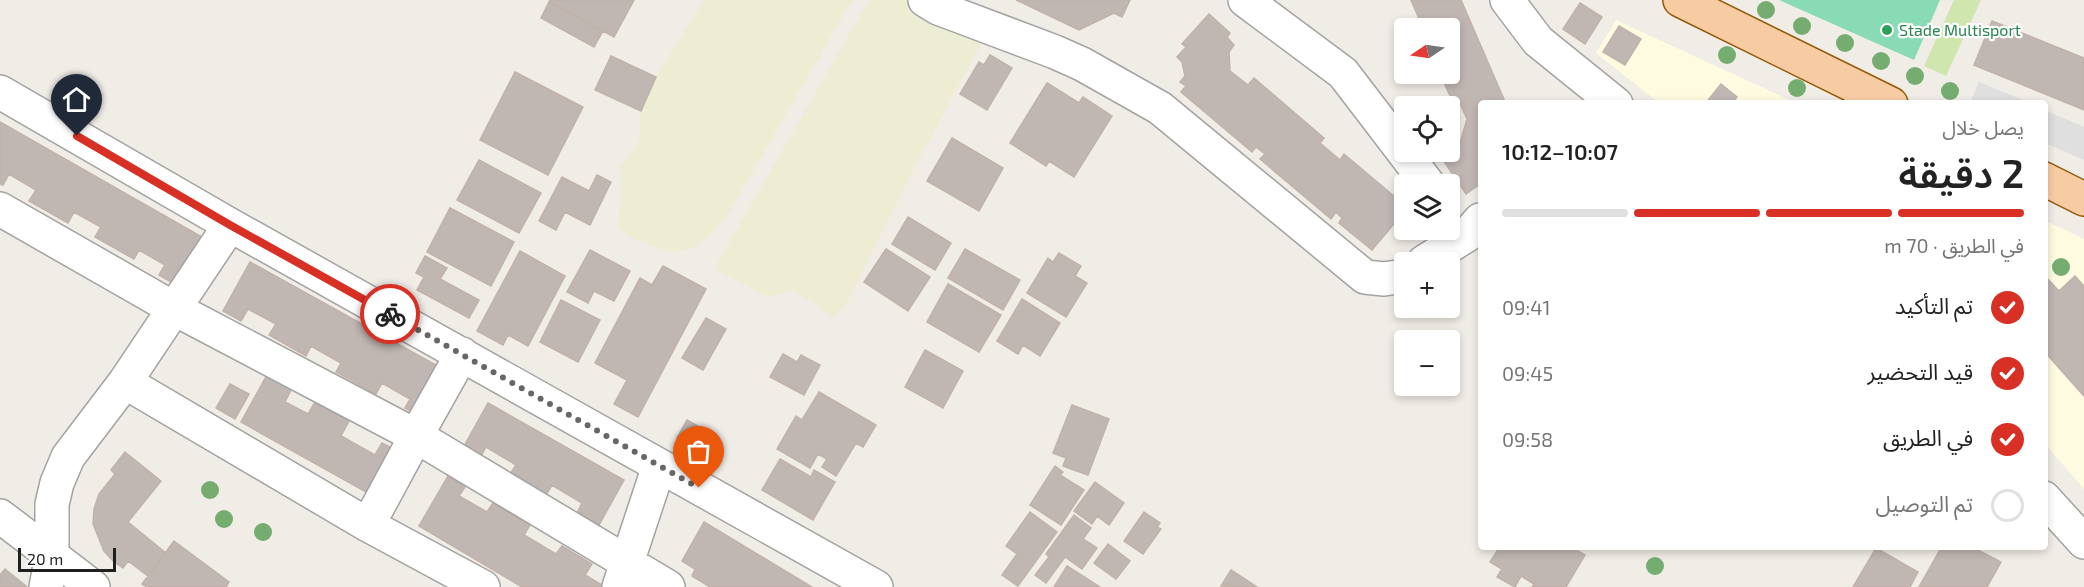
<!DOCTYPE html>
<html lang="ar">
<meta charset="utf-8">
<style>
:root{--surface:#fff;--page:#f2f2f2;--text:#222;--muted:#767676;--line:#e0e0e0;--accent:#d93025}
body{margin:0;font-family:"Exo 2","Noto Sans Arabic",sans-serif;background:var(--page);color:var(--text);direction:rtl;height:100vh;display:flex;flex-direction:column;font-size:22px;white-space:nowrap}
*{box-sizing:border-box;margin:0}
p{font-size:20px;color:var(--muted)}
.icon{flex:none;width:33px;height:33px;fill:none;stroke:currentColor;stroke-width:2;stroke-linecap:round;stroke-linejoin:round}
.map{position:relative;flex:1;overflow:hidden;direction:ltr}
.sheet{position:absolute;left:1478px;top:100px;width:570px;height:450px;display:flex;flex-direction:column;background:var(--surface);border-radius:6px;box-shadow:0 3px 9px #0003;direction:rtl}
.sheet>*{flex:none}
.needle{width:39px;rotate:257deg}
.fabs{position:absolute;left:1394px;top:18px;display:grid;gap:12px}
.fabs a{display:grid;place-items:center;width:66px;height:66px;border-radius:6px;background:var(--surface);box-shadow:0 3px 9px #0003;font-size:30px}
.scale{position:absolute;left:18px;bottom:15px;width:98px;box-sizing:border-box;padding-left:6px;border:3px solid #1f1f1f;border-top:0;font-size:16px;line-height:21px;white-space:nowrap;color:#1f1f1f;-webkit-text-stroke:4px #fff;paint-order:stroke}
.pin{position:absolute;display:grid;place-items:center;width:51px;height:51px;color:#fff;margin:-62px -26px;border-radius:50% 50% 50% 0;rotate:-45deg;box-shadow:0 0 6px #0007}
.pin .icon{rotate:45deg}
.courier{position:absolute;display:grid;place-items:center;width:60px;height:60px;margin:-30px;border:4px solid #d93025;border-radius:50%;background:#fff;color:#222;box-shadow:0 2px 8px #0007}
.head em{font-style:normal;font-weight:600}
.head div{display:flex;flex-direction:column-reverse}
.head{display:flex;align-items:center;justify-content:space-between;height:102px;padding:0 24px}
h1{font-size:39px;font-weight:600;line-height:45px}
.bar{display:grid;grid-template-columns:repeat(4,1fr);gap:9px 6px;align-content:center;height:72px;padding:0 24px}
.bar i{height:8px;border-radius:4px;background:var(--line)}
.bar .active{background:var(--accent)}
.bar p{grid-column:span 4}
ol{padding:0 24px;list-style:none}
li{display:flex;align-items:center;gap:18px;height:66px}
li p{margin-inline-start:auto}
li .icon{padding:6px;border-radius:50%;background:var(--accent);color:#fff;stroke-width:4}
li:last-child{color:var(--muted)}
li i{width:33px;height:33px;border:3px solid var(--line);border-radius:50%}
.map>svg:first-child{display:block}
.education{fill:#fefbe1}
.farmland{fill:#ededd3}
.grass{fill:#cfe7af}
.pitch{fill:#88dbb4}
.parking{fill:#dfdfdf}
.building{fill:#c0b7b3;stroke:#c1b2a9;stroke-width:1.5}
.lines{fill:none;stroke-linecap:round;stroke-linejoin:round}
.minor-casing{stroke:#a3a3a3;stroke-width:36}
.primary-casing{stroke:#945907;stroke-width:36}
.minor{stroke:#fff;stroke-width:33}
.primary{stroke:#f8cca3;stroke-width:33}
.tree{fill:#75ad71}
.done{stroke:#686765;stroke-width:6;stroke-dasharray:0 10.8}
.route{stroke:#d93025;stroke-width:8}
.leisure-dot{fill:#2e9e5b;stroke:#fff;stroke-width:2}
.labels{text-anchor:middle;stroke-width:4.5;stroke-linejoin:round;paint-order:stroke}
.leisure-label{font-size:16px;fill:#27864d;stroke:#fff;text-anchor:start}
</style>
<div class="map">
<svg width="2084" height="587" viewBox="0 0 2084 587">
<rect width="100%" height="100%" fill="#f0ece6"/>
<path class="education" d="M1616,20L1796,103H1659L1596,53Z
M2044,220L2084,239V489L2045,444Z"/>
<path class="farmland" d="M704,0H852L724,221L697,246L671,253L636,240L617,227L621,196L620,168L639,142L641,111L656,77Z
M869,0H912L985,36L914,169L847,303L832,318L813,302L792,291L768,297L714,269Z"/>
<path class="grass" d="M1954,0H1981L1946,76L1924,66Z"/>
<path class="pitch" d="M1779,0H1940L1914,60Z"/>
<path class="parking" d="M1979,82L2030,103H1970Z
M2044,110L2084,127V160L2045,143Z"/>
<path class="building" d="M550,0H634L614,37L549,2Z
M1016,0H1130L1122,17L1114,13L1079,30Z
M1411,0H1461L1506,104H1480V184L1466,194L1441,157L1460,143L1467,119L1457,97L1452,100L1440,74H1449V28H1423Z
M549,2L603,31L594,47L541,18Z
M1580,3L1602,17L1585,44L1563,29Z
M1209,14L1230,33L1227,37L1234,45L1229,52L1230,71L1248,85L1254,78L1324,138L1320,143L1340,160L1344,154L1401,202L1396,207L1403,213L1372,250L1339,223L1342,218L1336,212L1331,219L1260,159L1265,154L1256,147L1252,152L1181,92L1186,86L1180,82L1185,76L1182,62L1177,57L1186,47L1182,44Z
M1992,21L2084,58V110L1974,65Z
M1619,26L1641,39L1625,65L1603,52Z
M990,55L1012,68L987,110L960,94L979,62L984,65Z
M611,56L656,77L641,111L595,90Z
M515,72L583,107L548,175L480,140Z
M1047,83L1079,103L1083,97L1112,116L1074,177L1049,161L1046,166L1010,143Z
M1721,84L1737,97L1732,104H1705Z
M0,122L202,237L176,285L159,275L165,265L139,250L134,259L95,237L101,227L74,212L68,223L29,201L36,190L9,174L3,185L0,184Z
M952,138L1003,168L979,211L927,181Z
M479,160L541,193L519,233L457,200Z
M597,175L611,182L590,225L565,212L556,230L539,221L562,177L589,191Z
M450,208L514,242L491,286L427,252Z
M908,217L951,243L935,270L892,244Z
M886,249L930,277L908,311L864,282Z
M965,249L1020,280L1003,310L948,278Z
M590,250L630,271L614,301L594,291L588,303L567,292Z
M520,251L565,276L528,346L508,335L503,345L477,331Z
M1059,253L1081,266L1075,276L1087,283L1066,317L1027,293L1048,258L1053,262Z
M425,256L447,268L440,279L479,300L469,318L417,290L424,277L416,273Z
M250,262L445,370L420,416L405,408L410,399L382,383L376,394L336,372L341,363L311,346L306,356L269,335L276,324L248,309L241,321L223,311Z
M663,266L706,289L638,417L614,404L627,380L595,363L640,278L652,285Z
M2044,275L2059,291L2075,276L2084,286V396L2044,351Z
M948,284L1001,315L979,352L927,322Z
M1022,299L1060,323L1040,356L1023,345L1018,354L997,341Z
M561,300L600,320L578,362L540,342Z
M706,318L726,329L703,370L682,358Z
M925,350L963,371L943,408L905,387Z
M783,354L797,362L801,355L820,365L804,395L770,377Z
M267,375L292,388L285,402L308,414L315,402L349,421L341,436L375,455L382,443L400,452L375,497L241,422Z
M230,384L249,394L235,419L216,408Z
M819,392L876,425L863,447L856,443L836,476L822,467L827,459L818,454L810,468L777,449L796,416L802,420Z
M488,403L624,480L599,525L577,513L582,503L552,485L546,495L510,474L516,465L486,447L480,458L463,448Z
M1072,405L1109,419L1088,475L1063,466L1066,458L1053,453Z
M687,420L703,429L692,447L677,438Z
M125,452L161,481L128,522L166,553L148,576L128,561L123,568L113,561L104,551L93,524L94,509L99,494L115,474L111,470Z
M780,459L811,477L814,470L835,482L813,520L762,490Z
M1055,466L1063,472L1060,475L1084,490L1061,525L1030,505Z
M448,476L465,487L459,496L487,512L493,503L530,525L524,535L556,554L562,546L592,564L585,575L602,585L601,587H522L419,526Z
M1095,482L1124,503L1109,525L1097,516L1092,524L1074,511Z
M1030,512L1057,532L1018,586L1002,575L1017,554L1006,546Z
M1144,512L1160,523L1157,527L1161,529L1143,554L1124,541Z
M1074,515L1091,528L1083,539L1097,548L1082,569L1065,557L1046,583L1035,575L1049,557L1046,554Z
M704,522L812,587H710L692,576L695,569L682,561Z
M174,541L229,582L226,587H147L142,584Z
M1108,544L1130,561L1116,579L1094,563Z
M1499,548H1573L1585,555L1566,587H1532L1534,584L1521,576L1515,587L1497,577L1502,569L1490,562Z
M1876,548L1918,572L1910,587H1853Z
M1941,548H1974L2001,562L1987,587H1919Z
M1067,566L1100,587H1054Z
M5,569L26,586L27,587H0V575Z
M1231,570L1257,587L1221,586Z"/>
<g class="lines">
<g class="minor-casing">
<path id="minor" d="M925,0L938,8L1055,52L1082,64L1160,108L1365,277L1384,279L1404,276
M1245,0L1343,73L1428,184
M1507,0L1538,41L1616,104
M0,92L230,225L876,587
M0,209L173,308L416,436L668,587
M1424,262L1467,235L1480,220
M125,382L368,525L483,587
M2044,498L2084,542
M0,516L93,587
M368,525L416,436L462,354
M46,587L52,556V504L57,483L68,457L125,382L230,225
M619,587L659,466"/>
</g>
<g class="primary-casing">
<path id="primary" d="M1680,0L1891,104
M2044,179L2084,199"/>
</g>
<use href="#minor" class="minor"/>
<use href="#primary" class="primary"/>
</g>
<g class="tree">
<circle cx="1766" cy="10" r="9"/>
<circle cx="1802" cy="26" r="9"/>
<circle cx="1845" cy="43" r="9"/>
<circle cx="1727" cy="55" r="9"/>
<circle cx="1881" cy="61" r="9"/>
<circle cx="1915" cy="76" r="9"/>
<circle cx="1797" cy="88" r="9"/>
<circle cx="1950" cy="91" r="9"/>
<circle cx="2061" cy="267" r="9"/>
<circle cx="210" cy="490" r="9"/>
<circle cx="224" cy="519" r="9"/>
<circle cx="263" cy="532" r="9"/>
<circle cx="1655" cy="566" r="9"/>
</g>
<g class="lines">
<path class="done" d="M390,314L699,488"/>
<path class="route" d="M77,136L230,225L390,314"/>
</g>
<circle class="leisure-dot" cx="1887" cy="30" r="6"/>
<g class="labels">
<g class="leisure-label">
<text x="1899" y="36">Stade Multisport</text>
</g>
</g>
</svg>
<div class="fabs">
<a><svg class="needle" viewBox="-14 -14 28 28"><path d="M0-13l5 13h-10z" fill="#e53935"/><path d="M0 13l5-13h-10z" fill="#767676"/></svg></a>
<a><svg class="icon" aria-label="locate" viewBox="0 0 24 24"><circle cx="12" cy="12" r="6"/><path d="M12 2v4M12 18v4M2 12h4M18 12h4"/></svg></a>
<a><svg class="icon" aria-label="layers" viewBox="0 0 24 24"><path d="M12 4l9 5-9 5-9-5zM3 14l9 5 9-5"/></svg></a>
<a>+</a>
<a>−</a>
</div>
<div class="scale">20 m</div>
<div class="pin" style="left:699px;top:488px;background:#ea580c"><svg class="icon" aria-label="bag" viewBox="0 0 24 24"><path d="M5 8h14l-1 12H6zM9 8a3 3 0 0 1 6 0"/></svg></div>
<div class="pin" style="left:77px;top:136px;background:#1f2937"><svg class="icon" aria-label="home" viewBox="0 0 24 24"><path d="M3 11l9-7 9 7M6 9v11h12V9"/></svg></div>
<div class="courier" style="left:390px;top:314px"><svg class="icon" aria-label="bike" viewBox="0 0 24 24"><circle cx="6" cy="16" r="4"/><circle cx="18" cy="16" r="4"/><path d="M6 16l4-8h5l3 8M10 8l3 8H6M13 5h3"/></svg></div>
<section class="sheet">
<div class="head"><div><h1>2 دقيقة</h1><p>يصل خلال</p></div><em>10:07–10:12</em></div>
<div class="bar"><i class="active"></i><i class="active"></i><i class="active"></i><i></i><p>في الطريق · 70 m</p></div>
<ol>
<li><svg class="icon" aria-label="check" viewBox="0 0 24 24"><path d="M5 12l5 5 9-10"/></svg>تم التأكيد<p>09:41</p></li>
<li><svg class="icon" aria-label="check" viewBox="0 0 24 24"><path d="M5 12l5 5 9-10"/></svg>قيد التحضير<p>09:45</p></li>
<li><svg class="icon" aria-label="check" viewBox="0 0 24 24"><path d="M5 12l5 5 9-10"/></svg>في الطريق<p>09:58</p></li>
<li><i></i>تم التوصيل</li>
</ol>
</section>
</div>
